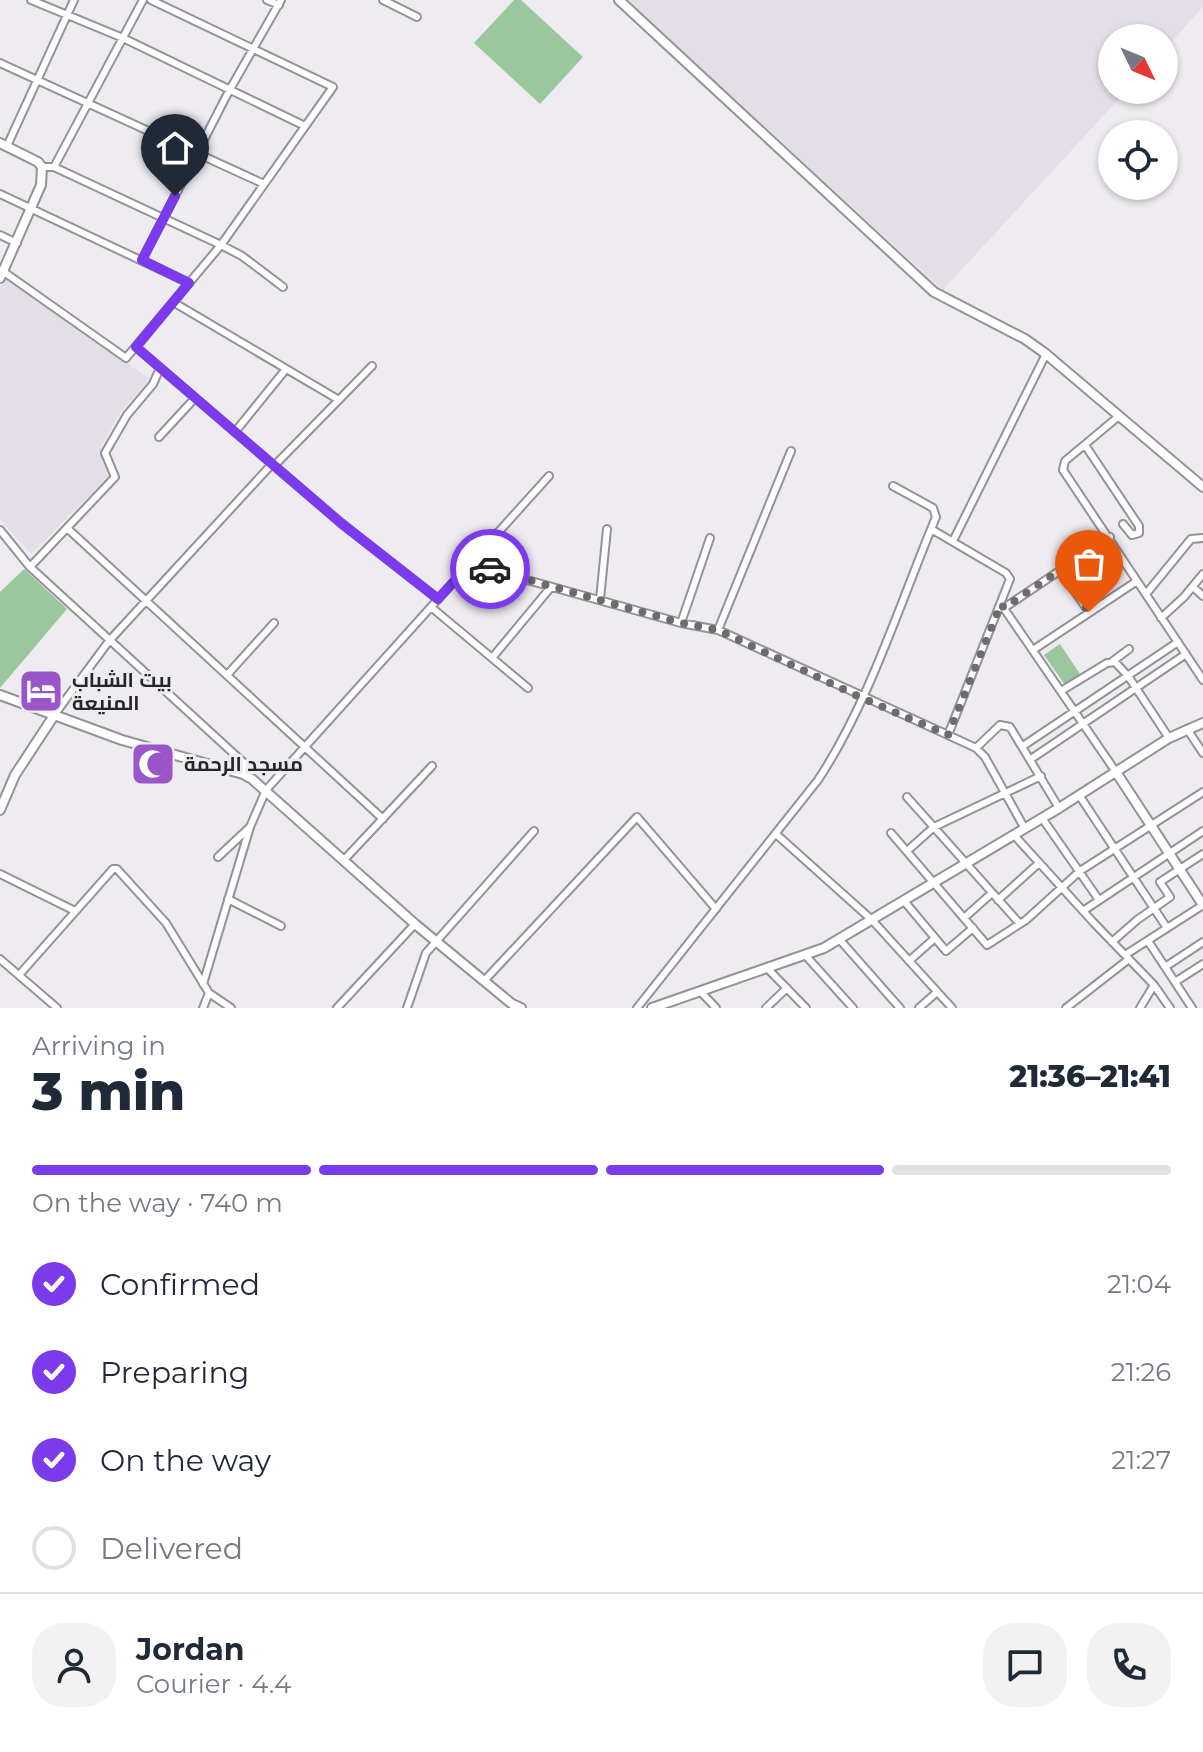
<!DOCTYPE html>
<meta charset="utf-8">
<style>
:root{--surface:#fff;--page:#f2f2f3;--text:#1f2937;--muted:#747a83;--line:#e0e1e3;--accent:#7c3aed}
body{margin:0;font-family:Montserrat,Cairo,sans-serif;background:var(--page);color:var(--text);height:100vh;display:flex;flex-direction:column;font-size:30px;white-space:nowrap}
*{box-sizing:border-box;margin:0}
p{font-size:26px;color:var(--muted)}
.icon{flex:none;width:44px;height:44px;fill:none;stroke:currentColor;stroke-width:2;stroke-linecap:round;stroke-linejoin:round}
.map{position:relative;height:1008px;overflow:hidden}
.details{display:flex;flex-direction:column;background:var(--surface);flex:1}
.details>*{flex:none}
.needle{width:52px;rotate:133deg}
.controls{position:absolute;left:1098px;top:24px;display:grid;gap:16px}
.controls a{display:grid;place-items:center;width:80px;height:80px;border-radius:50%;background:var(--surface);box-shadow:0 2px 6px #0004;font-size:40px}
.pin{position:absolute;display:grid;place-items:center;width:68px;height:68px;color:#fff;margin:-82px -34px;border-radius:50% 50% 50% 0;rotate:-45deg;box-shadow:0 0 8px #0007}
.pin .icon{rotate:45deg}
.courier{position:absolute;display:grid;place-items:center;width:80px;height:80px;margin:-40px;border:6px solid #7c3aed;border-radius:50%;background:#fff;color:#222;box-shadow:0 2px 10px #0007}
.overview em{font-style:normal;font-weight:800}
.overview div{display:flex;flex-direction:column-reverse}
.overview{display:flex;align-items:center;justify-content:space-between;height:136px;padding:0 32px}
h1{font-size:52px;font-weight:800;line-height:60px}
.bar{display:grid;grid-template-columns:repeat(4,1fr);gap:12px 8px;align-content:center;height:96px;padding:0 32px}
.bar i{height:10px;border-radius:6px;background:var(--line)}
.bar .on{background:var(--accent)}
.bar p{grid-column:span 4}
.line{display:flex;align-items:center;gap:20px;padding:0 32px;border-top:2px solid var(--line)}
.line div{flex:1}
.round{display:grid;place-items:center;flex:none;width:84px;height:84px;border-radius:32px;background:var(--page)}
ol{padding:0 32px;list-style:none}
li{display:flex;align-items:center;gap:24px;height:88px}
li p{margin-inline-start:auto}
li .icon{padding:8px;border-radius:50%;background:var(--accent);color:#fff;stroke-width:4}
li:last-child{color:var(--muted)}
li i{width:44px;height:44px;border:4px solid var(--line);border-radius:50%}
.map>svg:first-child{display:block}
.built{fill:#e4dee9}
.green{fill:#9ac79e}
.lines{fill:none;stroke-linecap:round;stroke-linejoin:round}
.street-casing{stroke:#949296;stroke-width:10}
.secondary-casing{stroke:#949296;stroke-width:12}
.street{stroke:#fff;stroke-width:6}
.secondary{stroke:#fff;stroke-width:8}
.done{stroke:#6d6b6e;stroke-width:8;stroke-dasharray:0 14.4}
.route{stroke:#7c3aed;stroke-width:10}
.labels{text-anchor:middle;stroke-width:6;stroke-linejoin:round;paint-order:stroke}
.poi-label{font-size:20px;font-weight:bold;fill:#272627;stroke:#efecf1;text-anchor:start}
</style>
<div class="map">
<svg width="1203" height="1008" viewBox="0 0 1203 1008">
<rect width="100%" height="100%" fill="#efecf1"/>
<path class="built" d="M624,0H1203V7L1164,50V38H1112V90H1127L943,290Z
M6,277L150,379L122,410L100,448L110,475L31,554L0,519V287Z"/>
<path class="green" d="M514,0H521L583,57L540,104L474,43Z
M24,569L67,609L0,688V592Z
M1060,644L1080,674L1065,685L1044,655Z"/>
<g class="lines">
<g class="street-casing">
<path id="street" d="M31,0L123,38L305,126
M267,0L279,5
M383,0L417,17
M0,63L264,184
M7,146L74,0
M42,167H54L221,245L242,256L283,287
M54,167L143,0
M0,194L189,283
M0,235L17,243
M142,260L229,91L281,0
M4,272L126,358L221,245L333,87L151,0
M173,302L339,400
M136,347L341,523L438,599
M1119,416L1065,461L1063,470L1203,680
M235,432L286,369
M159,437L195,398
M1085,445L1139,526V533L1132,535L1123,524
M274,466L372,366
M67,528L383,819
M931,529L1006,573L1010,579L948,735
M0,530L30,567L244,763L243,774
M953,541L1046,354
M470,564L681,623L718,630L948,735L976,748L985,757L1025,829
M30,567L115,477L105,453L127,415L153,384L160,368
M1060,570L1089,612
M1193,587L1203,596
M1146,594L1191,539L1203,538
M600,599L607,529
M1001,604L1116,772
M431,607L528,688
M1004,608L1110,537
M1161,618L1184,597L1203,574
M681,623L710,538
M718,630L791,451
M1033,650L1137,581
M492,658L551,587
M1113,661L1129,649
M227,675L274,623
M1061,691L1107,663L1115,662L1128,676L1169,738
M55,714L109,641L272,464
M1187,729L1203,753
M1023,746L1178,642
M976,748L1000,725L1010,727L1059,808
M1031,759L1186,654
M1079,795L1167,928
M907,797L1020,924
M1042,818L1099,900
M891,833L987,945L1026,920L1080,871L1203,792
M776,834L872,920L952,1008
M1014,835L1094,923L1154,985
M907,851L934,827L1041,776
M218,857L250,827
M343,861L432,766
M0,874L75,911
M228,899L281,926
M998,900L1039,863
M904,901L946,951L973,928
M1083,911L1203,831
M964,918L992,893
M840,940L900,1008
M1148,941L1192,1008
M1112,942L1137,920L1170,897L1160,882L1203,854
M1125,955L1203,905
M806,956L853,1008
M0,959L57,1008
M909,961L935,938
M1165,967L1203,942
M768,969L806,1008
M19,975L113,869H117L166,923L209,993L231,1008
M484,981L637,817L716,909
M1175,982L1203,964
M203,984L250,827L266,790L549,476
M701,992L716,1008
M203,1008L209,993
M337,1008L415,924
M407,1008L426,953L534,831
M637,1008L818,780C869,703 900,603 936,517L933,508L893,486
M766,1008L787,988
M919,1008L937,992
M1066,1008L1129,959
M1140,1008L1154,985L1170,1008"/>
</g>
<g class="secondary-casing">
<path id="secondary" d="M619,0L934,292L1025,339L1046,354L1203,487
M0,143L38,162L42,167L41,185L0,278
M0,695L122,740L243,774L252,779L415,924L512,1004L521,1008
M1116,772L1203,905
M0,810L15,775L55,714
M652,1008L824,948L1059,808L1169,738L1203,723"/>
</g>
<use href="#street" class="street"/>
<use href="#secondary" class="secondary"/>
</g>
<g class="lines">
<path class="done" d="M490,569L681,623L718,630L862,698L948,735L1001,604L1004,608L1060,570L1089,612"/>
<path class="route" d="M175,196L142,260L189,283L136,347L341,523L438,599L470,564L490,569"/>
</g>
<defs>
<g id="hotel-square" transform="scale(2.3)"><rect x="-9" y="-9" width="18" height="18" rx="4" fill="#9a55c9" stroke="#efecf1"/><path d="M-6-4.5h1.5V1H6V5H4.5V3h-9V5H-6ZM-4 0a1.8 1.8 0 1 1 3.6 0ZM.5 0V-2.5h3Q6-2.5 6 0Z" fill="#fff"/></g>
<g id="mosque-square" transform="scale(2.3)"><rect x="-9" y="-9" width="18" height="18" rx="4" fill="#9a55c9" stroke="#efecf1"/><path d="M3.5-4.9A6 6 0 1 0 3.5 4.9A5 5 0 1 1 3.5-4.9Z" fill="#fff"/></g>
</defs>
<g fill-rule="evenodd">
<use href="#hotel-square" x="41" y="691"/>
<use href="#mosque-square" x="153" y="764"/>
</g>
<g class="labels">
<g class="poi-label">
<text x="72" y="687">بيت الشباب<tspan x="72" dy="23">المنيعة</tspan></text>
<text x="184" y="771">مسجد الرحمة</text>
</g>
</g>
</svg>
<div class="controls">
<a><svg class="needle" viewBox="-14 -14 28 28"><path d="M0-13l5 13h-10z" fill="#e53935"/><path d="M0 13l5-13h-10z" fill="#747a83"/></svg></a>
<a><svg class="icon" aria-label="locate" viewBox="0 0 24 24"><circle cx="12" cy="12" r="6"/><path d="M12 2v4M12 18v4M2 12h4M18 12h4"/></svg></a>
</div>
<div class="pin" style="left:1089px;top:612px;background:#ea580c"><svg class="icon" aria-label="bag" viewBox="0 0 24 24"><path d="M5 8h14l-1 12H6zM9 8a3 3 0 0 1 6 0"/></svg></div>
<div class="pin" style="left:175px;top:196px;background:#1f2937"><svg class="icon" aria-label="home" viewBox="0 0 24 24"><path d="M3 11l9-7 9 7M6 9v11h12V9"/></svg></div>
<div class="courier" style="left:490px;top:569px"><svg class="icon" aria-label="car" viewBox="0 0 24 24"><path d="M5 17H2v-5l4-1 3-4h7l3 4 3 1v5h-3M9 17h6M6 11h13"/><circle cx="7" cy="17" r="2"/><circle cx="17" cy="17" r="2"/></svg></div>
</div>
<section class="details">
<div class="overview"><div><h1>3 min</h1><p>Arriving in</p></div><em>21:36–21:41</em></div>
<div class="bar"><i class="on"></i><i class="on"></i><i class="on"></i><i></i><p>On the way · 740 m</p></div>
<ol>
<li><svg class="icon" aria-label="check" viewBox="0 0 24 24"><path d="M5 12l5 5 9-10"/></svg>Confirmed<p>21:04</p></li>
<li><svg class="icon" aria-label="check" viewBox="0 0 24 24"><path d="M5 12l5 5 9-10"/></svg>Preparing<p>21:26</p></li>
<li><svg class="icon" aria-label="check" viewBox="0 0 24 24"><path d="M5 12l5 5 9-10"/></svg>On the way<p>21:27</p></li>
<li><i></i>Delivered</li>
</ol>
<div class="line" style="height:144px"><a class="round"><svg class="icon" aria-label="person" viewBox="0 0 24 24"><circle cx="12" cy="8" r="4"/><path d="M4 21q1-7 8-7t8 7"/></svg></a><div><b>Jordan</b><p>Courier · 4.4</p></div><a class="round"><svg class="icon" aria-label="chat" viewBox="0 0 24 24"><path d="M4 5h16v11H9l-5 4z"/></svg></a><a class="round"><svg class="icon" aria-label="phone" viewBox="0 0 24 24"><path d="M5 4h4l2 5-3 2q2 4 5 5l2-3 5 2v4C11 20 4 13 5 4z"/></svg></a></div>
</section>
